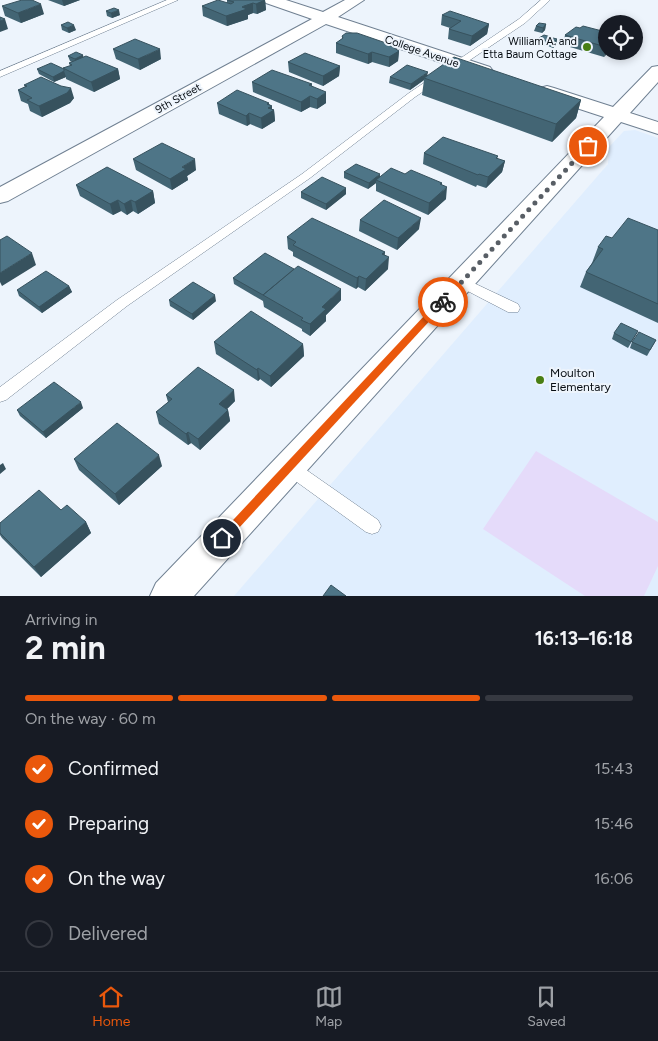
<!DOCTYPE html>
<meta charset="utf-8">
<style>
:root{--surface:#171b24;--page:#242831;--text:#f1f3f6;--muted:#9ea1a6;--line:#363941;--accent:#ea580c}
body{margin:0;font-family:Figtree,sans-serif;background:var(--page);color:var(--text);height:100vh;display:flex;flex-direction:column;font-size:19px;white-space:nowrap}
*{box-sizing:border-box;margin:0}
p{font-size:16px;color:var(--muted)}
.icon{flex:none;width:28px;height:28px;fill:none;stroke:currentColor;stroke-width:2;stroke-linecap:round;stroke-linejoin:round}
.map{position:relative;height:596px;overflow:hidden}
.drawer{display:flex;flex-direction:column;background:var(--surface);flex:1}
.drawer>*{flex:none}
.buttons{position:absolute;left:598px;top:15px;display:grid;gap:10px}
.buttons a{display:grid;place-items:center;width:45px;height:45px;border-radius:50%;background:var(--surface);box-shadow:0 2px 8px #0003;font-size:25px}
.pin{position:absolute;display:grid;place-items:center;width:42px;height:42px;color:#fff;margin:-21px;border:2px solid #fff;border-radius:50%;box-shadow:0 1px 5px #0007}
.courier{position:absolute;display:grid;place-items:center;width:50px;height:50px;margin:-25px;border:4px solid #ea580c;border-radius:50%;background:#fff;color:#222;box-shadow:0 1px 6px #0007}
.head em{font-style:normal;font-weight:700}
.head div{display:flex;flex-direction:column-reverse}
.head{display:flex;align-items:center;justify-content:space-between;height:85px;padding:0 25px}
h1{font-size:32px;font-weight:700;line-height:38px}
.bar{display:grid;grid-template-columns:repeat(4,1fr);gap:8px 5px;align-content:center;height:60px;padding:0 25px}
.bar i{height:6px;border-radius:4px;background:var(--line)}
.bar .current{background:var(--accent)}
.bar p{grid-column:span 4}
ol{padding:0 25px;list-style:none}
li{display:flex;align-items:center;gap:15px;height:55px}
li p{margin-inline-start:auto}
li .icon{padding:5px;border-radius:50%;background:var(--accent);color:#fff;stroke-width:4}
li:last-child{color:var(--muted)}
li i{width:28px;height:28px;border:2px solid var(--line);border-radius:50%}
.tabs{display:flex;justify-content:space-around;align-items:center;height:70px;border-top:1px solid var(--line);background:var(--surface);font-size:14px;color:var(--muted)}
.tabs a{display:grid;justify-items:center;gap:2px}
.tabs .current{color:var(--accent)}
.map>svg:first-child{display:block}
.built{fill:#e0eefe}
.green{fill:#e5dbfa}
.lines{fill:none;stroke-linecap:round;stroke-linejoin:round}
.service-casing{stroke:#708092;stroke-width:1}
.minor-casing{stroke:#708092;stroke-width:2}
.service{fill:#fff;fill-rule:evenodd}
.minor{fill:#fff;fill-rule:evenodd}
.wall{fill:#436574}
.shaded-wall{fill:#37525e}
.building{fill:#4e7587;stroke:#37525e}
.route{fill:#ea580c}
.done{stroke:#585e65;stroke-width:5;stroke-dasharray:0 9}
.poi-dot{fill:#497e13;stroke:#edf4fc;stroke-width:2}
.labels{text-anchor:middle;stroke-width:4;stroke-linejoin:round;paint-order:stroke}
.far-poi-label{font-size:11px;fill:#070d13;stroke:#edf4fc;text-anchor:end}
.far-street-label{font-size:11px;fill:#070d13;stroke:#edf4fc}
.poi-label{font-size:12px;fill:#070d13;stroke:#edf4fc;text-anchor:start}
</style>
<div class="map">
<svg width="658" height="596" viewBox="0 0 658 596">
<rect width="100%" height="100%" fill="#edf4fc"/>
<path class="built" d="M635,130L658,138V596H234L608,164L609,147L624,131Z"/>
<path class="green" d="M536,451L658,522V566L644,596H585L483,529Z"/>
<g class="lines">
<g class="service-casing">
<path id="service" d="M167,0H178L0,77V71Z
M541,0H550L525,23L415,97L310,178L127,306L6,400L0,402V387L117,300L302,174L409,93L519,19Z
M461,277L518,304L520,308L518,312H508L456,285L454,282L456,279Z
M289,460L295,462L378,520L381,526L378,532L372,534L366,532L283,472L280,467L283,462Z"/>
</g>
<g class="minor-casing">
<path id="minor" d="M263,0H286L323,12L345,0H364L338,17L490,67L493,71L490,75L484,76L478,75L326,24L8,201L0,203V187L312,19L266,3Z
M658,66V82L630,113L658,122V134L621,122L194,596H150L156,583L604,117L540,96L538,92L540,88L547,86L554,88L613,107L652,67Z"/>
</g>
<use href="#service" class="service"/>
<use href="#minor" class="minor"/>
</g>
<path class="wall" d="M48,0H80L64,6Z
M227,0H265L266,10L257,14L253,13L248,15V19L227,26L203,16L202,6L227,3Z
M2,6L44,14L21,23L5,16Z
M106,11L120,15L112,18L107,16Z
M442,15L489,24L487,34L470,46L448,39L449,29L450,28L441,25Z
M546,24L545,30L542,33L534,31L536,26Z
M61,25L76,30L69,33L62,30Z
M580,28L606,32V51L604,57L563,45L565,35Z
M342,36L399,51L398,61L389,67L372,62L368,64L336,53V43L342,39Z
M539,38L551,39H557L556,45L553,48L548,46V44L546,46L538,44Z
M113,49L161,59L140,70L116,59Z
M83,55V57L118,69L120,79L94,92L66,79V77L54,82L39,74L37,69H64L63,68L70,66L69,63L72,62L70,61L68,56Z
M288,62L340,66L339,76L323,86L289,72Z
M428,76L581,100L576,118L552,142L422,95L424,80L410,90L389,83L390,77Z
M252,82L312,84V86L326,103L317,109L310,107L301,112L253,92Z
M24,85L74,98L70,103L42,117L30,111L28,104L21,101L18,90L25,87Z
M217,103H269V104L272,106V109L274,110L275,121L262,129L250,124L247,126L219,114Z
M424,153L498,156L497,159L505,161L502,172L486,188L477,185L476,187L423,164Z
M133,159L196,170L187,176L188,180L172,190L136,170Z
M344,172L380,177L405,174L442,183V185L446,199L428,215L376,191V183L368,189L344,178Z
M76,185L153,191L155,203L138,214L133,211L127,215L121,211L113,215L80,196Z
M346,188V194L326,210L301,198V192Z
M360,220L419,229L397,250L359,231Z
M658,230V323L580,287L586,272L592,263L598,247L612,238Z
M287,237L385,252L384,255L388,269L365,291L358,287L356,289L293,256V252L288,249Z
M233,278L341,300L326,315V321L310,336L302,331V329L264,307L263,301L234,284Z
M69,286L72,292L42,313L19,296L17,290Z
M169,300L216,301L193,320L170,306Z
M638,331L628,348L612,339L614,333Z
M656,340L647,356L630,348L632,342Z
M214,342L303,344L304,356L271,387L260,379L258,381L216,354Z
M166,395L235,401L227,409L228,410L230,421L200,450L191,443L188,445L159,424L156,412L168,402Z
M83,408L46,438L20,416L17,410Z
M74,459L162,466L119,505L79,470Z
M61,510L86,522L91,533L41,577L2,538L0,535V523Z"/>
<path class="shaded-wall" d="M62,0H80L64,6Z
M265,0L266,10L257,14L256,4Z
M253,3V13L248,15V19L227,26L226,16L242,7Z
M41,4L44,14L21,23L18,13Z
M119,10L120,15L112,18L111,13Z
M5,19L8,29L0,32V21Z
M489,24L487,34L470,46L472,36Z
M546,24L545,30L542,33L543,28Z
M74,25L76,30L69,33L67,28Z
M551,37L550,41H549L548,44L546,46L547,41Z
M557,39L556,45L553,48L554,42Z
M606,48V51H610L604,57Z
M160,49L161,59L140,70L138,59Z
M399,51L398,61L389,67V57Z
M372,52V62L368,64V54Z
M83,55L84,60L76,64L75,59Z
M340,66L339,76L323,86V76Z
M118,69L120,79L94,92L91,82Z
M64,71L66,77L54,82L53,77Z
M428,72L427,77L424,78V80L410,90L411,84Z
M71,88L74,98L70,103L42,117L39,106Z
M326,92V103L317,109V99Z
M310,96V107L301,112V102Z
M581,100L576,118L552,142L556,124Z
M269,103V107L272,106V111L274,110L275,121L262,129L261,118L267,104Z
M249,113L250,124L247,126L246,116Z
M195,159L196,170L187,176L188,180L172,190L170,179L182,167Z
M505,161L502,172L486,188L488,177Z
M380,174V180H376V183L368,189L369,183Z
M442,183L440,194L447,187L446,199L428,215L429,203L440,184Z
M346,188V194L326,210V204Z
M153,191L155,203L138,214L135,202Z
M118,200L121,211L113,215L110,204Z
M131,200L133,211L127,215L124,204Z
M421,218L419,229L397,250L398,238Z
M385,252L384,262L389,257L388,269L365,291L366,279L382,254Z
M32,253L36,265L2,286L0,282V273Z
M359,276L358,287L356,289L357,278Z
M69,286L72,292L42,313L39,307Z
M341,289V300L326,315V321L310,336V324L322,307Z
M215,295L216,301L193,320L192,314Z
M303,344L304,356L271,387L270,376Z
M258,368L260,379L258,381L257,370Z
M234,390L235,401L221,415L219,404Z
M81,402L83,408L46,438L43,432Z
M228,410L230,421L200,450L198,439Z
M188,432L191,443L188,445L186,434Z
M159,455L162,466L119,505L115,494Z
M3,463L6,469L0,474V465Z
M86,522L91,533L41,577L34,567Z"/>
<path class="building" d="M22,0H32L41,4L18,13L2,6Z
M218,0L231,4L234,2L227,0H265L256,4L253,3L244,6L242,7L247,9L226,16L202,6Z
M114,8L119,10L111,13L106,11Z
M450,11L489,24L472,36L449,29L461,21L442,15Z
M0,17L5,19L0,21Z
M68,22L74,25L67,28L61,25Z
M539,23L546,24L543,28L536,26Z
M583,26L606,32V47L565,35L576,27L580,28Z
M346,33H357L386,43L399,51L389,57L372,52L368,54L336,43L343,38L342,36Z
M544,35L551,37L547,41L539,38Z
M553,38L557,39L554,42L549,41Z
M135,39L160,49L138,59L113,49Z
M76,52L83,55L75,59L68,56Z
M305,53L340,66L323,76L288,62Z
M86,56L118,69L91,82L63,68L72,65L69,63Z
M454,57L581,100L556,124L424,78Z
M51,63L64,69V71L53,77L37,69Z
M407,65L428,72L411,84L390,77Z
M272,70L312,84L309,85L326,92L317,99L310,96L301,102L252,82Z
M41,77L61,86L71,88L67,93L39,106L27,100L32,98L18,90L27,86L24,85Z
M237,90L269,103L267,104L272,106L268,108L274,110L261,118L249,113L246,116L217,103Z
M443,137L498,156L496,158L505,161L488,177L479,174L478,175L424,153Z
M162,143L195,159L182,167L186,169L170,179L133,159Z
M356,164L380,174L369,183L344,172Z
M107,167L153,191L135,202L131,200L124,204L118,200L110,204L76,185Z
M391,168L405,174L411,170L442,183L440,184L447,187L429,203L376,180Z
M322,177L346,188L326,204L301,192Z
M384,200L421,218L398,238L360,220Z
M312,218L385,252L382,254L389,257L366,279L359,276L357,278L293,245L296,242L287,237Z
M628,218L658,230V304L586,272L603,249L598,247L606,236L612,238Z
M7,236L32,253L0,273V240Z
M265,253L294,269L263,295L233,278Z
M298,266L341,289L322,307L326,309L310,324L301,320L303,318L263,295Z
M46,271L69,286L39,307L17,290Z
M193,282L215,295L192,314L169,300Z
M251,311L303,344L270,376L258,368L257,370L214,342Z
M621,323L638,331L631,342L614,333Z
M639,332L656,340L650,350L632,342Z
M198,367L234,390L219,404L228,410L198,439L188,432L186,434L156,412L172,399L166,395Z
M54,382L81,402L43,432L17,410Z
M117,423L159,455L115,494L74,459Z
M39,490L61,510L67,505L86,522L34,567L0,533V523Z
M331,585L346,596H323Z"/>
<path class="route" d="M440,299H443L447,302L226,542L222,544L219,542L217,538L219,535Z"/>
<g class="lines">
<path class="done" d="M443,302L588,146"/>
</g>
<g class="poi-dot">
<circle cx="587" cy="47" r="5"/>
<circle cx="540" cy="380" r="5"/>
</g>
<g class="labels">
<g class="far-poi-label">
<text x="577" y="45">William A. and<tspan x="577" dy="13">Etta Baum Cottage</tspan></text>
</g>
<g class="far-street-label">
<text transform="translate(422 51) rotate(19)" y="4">College Avenue</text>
<text transform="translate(178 98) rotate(-29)" y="4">9th Street</text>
</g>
<g class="poi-label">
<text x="550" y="377">Moulton<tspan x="550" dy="14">Elementary</tspan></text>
</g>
</g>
</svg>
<div class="buttons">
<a><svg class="icon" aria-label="locate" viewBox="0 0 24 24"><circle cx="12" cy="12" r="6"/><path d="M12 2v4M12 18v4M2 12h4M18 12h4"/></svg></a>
</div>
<div class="pin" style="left:588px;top:146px;background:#ea580c"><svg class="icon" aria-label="bag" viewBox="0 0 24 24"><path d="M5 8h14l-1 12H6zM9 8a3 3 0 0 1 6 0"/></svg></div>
<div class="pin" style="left:222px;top:538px;background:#1f2937"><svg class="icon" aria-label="home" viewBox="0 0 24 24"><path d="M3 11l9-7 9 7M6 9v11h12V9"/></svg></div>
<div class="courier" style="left:443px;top:302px"><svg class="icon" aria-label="bike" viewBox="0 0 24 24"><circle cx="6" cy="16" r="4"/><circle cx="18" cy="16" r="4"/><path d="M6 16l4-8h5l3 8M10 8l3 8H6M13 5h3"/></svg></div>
</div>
<section class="drawer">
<div class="head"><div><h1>2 min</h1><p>Arriving in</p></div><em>16:13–16:18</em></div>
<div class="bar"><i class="current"></i><i class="current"></i><i class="current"></i><i></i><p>On the way · 60 m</p></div>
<ol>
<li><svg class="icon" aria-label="check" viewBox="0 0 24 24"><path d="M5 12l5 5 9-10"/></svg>Confirmed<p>15:43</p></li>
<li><svg class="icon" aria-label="check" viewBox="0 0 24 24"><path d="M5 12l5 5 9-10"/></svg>Preparing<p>15:46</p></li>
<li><svg class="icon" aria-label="check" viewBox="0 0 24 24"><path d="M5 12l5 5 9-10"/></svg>On the way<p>16:06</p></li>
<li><i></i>Delivered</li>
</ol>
</section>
<nav class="tabs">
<a class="current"><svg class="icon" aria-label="home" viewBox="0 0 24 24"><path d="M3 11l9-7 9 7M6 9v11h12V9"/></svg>Home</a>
<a><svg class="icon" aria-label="map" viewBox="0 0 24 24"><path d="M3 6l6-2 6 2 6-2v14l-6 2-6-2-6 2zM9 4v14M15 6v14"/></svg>Map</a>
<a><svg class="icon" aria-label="saved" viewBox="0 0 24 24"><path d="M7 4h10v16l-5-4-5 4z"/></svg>Saved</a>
</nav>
